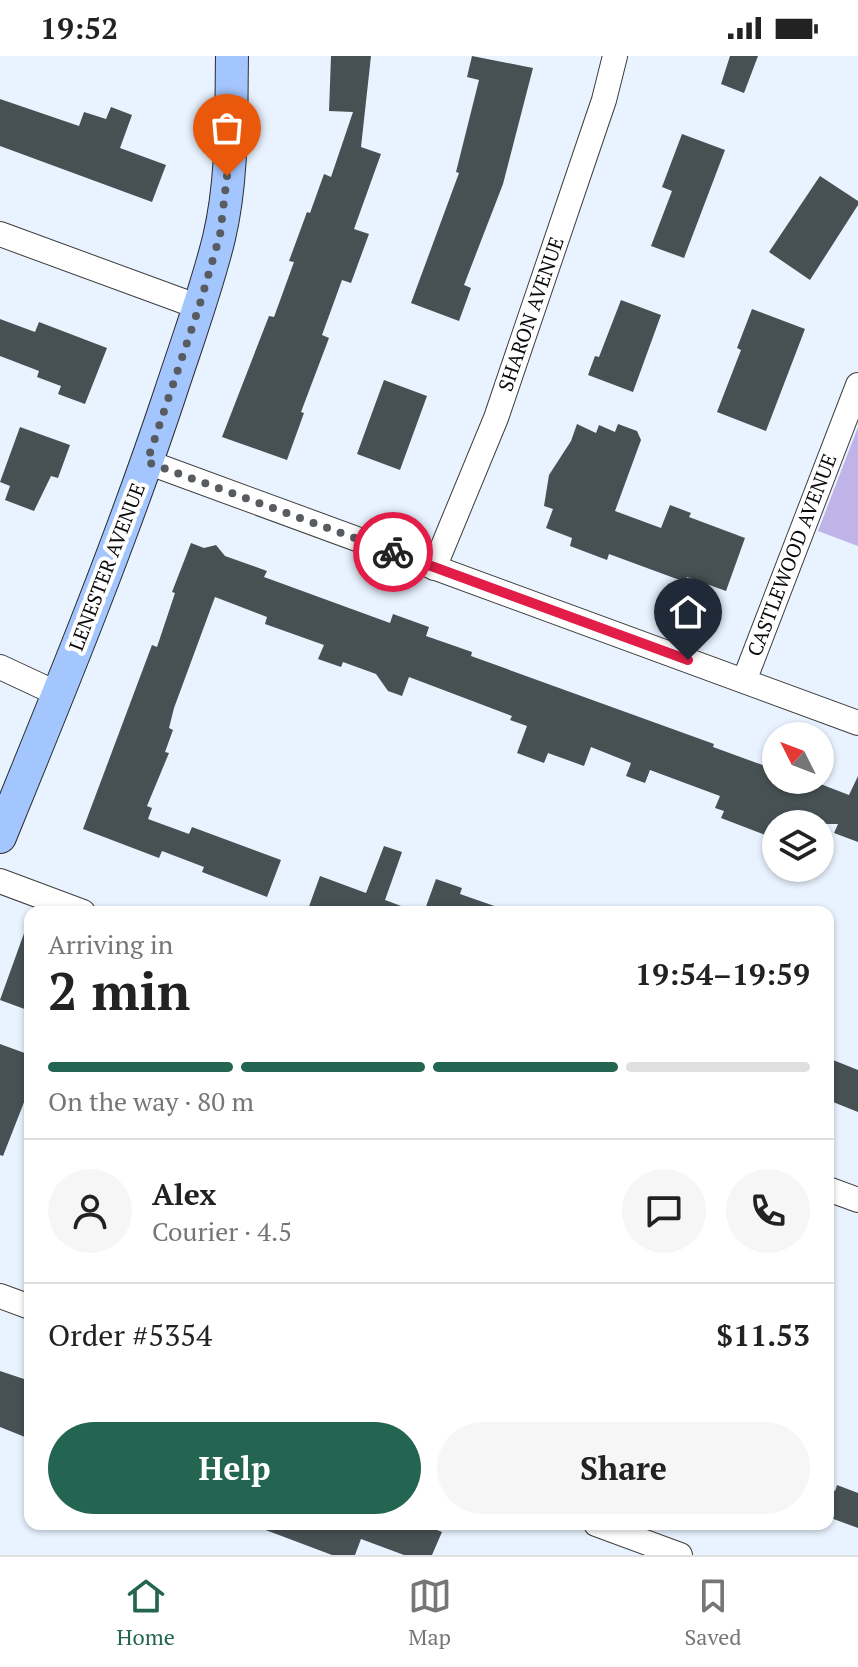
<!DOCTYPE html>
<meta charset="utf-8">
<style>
:root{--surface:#fff;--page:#f6f6f6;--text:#222;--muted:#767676;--line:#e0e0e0;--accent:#246551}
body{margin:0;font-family:"PT Serif",serif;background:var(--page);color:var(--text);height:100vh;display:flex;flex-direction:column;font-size:30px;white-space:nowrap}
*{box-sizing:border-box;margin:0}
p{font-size:26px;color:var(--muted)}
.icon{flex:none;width:44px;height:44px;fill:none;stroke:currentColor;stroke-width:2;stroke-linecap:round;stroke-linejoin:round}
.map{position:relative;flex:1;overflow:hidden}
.sheet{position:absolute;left:24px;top:850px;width:810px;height:624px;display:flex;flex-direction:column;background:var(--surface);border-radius:16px;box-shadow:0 2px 6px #0004}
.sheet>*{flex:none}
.needle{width:52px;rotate:312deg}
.fabs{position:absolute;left:762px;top:666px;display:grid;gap:16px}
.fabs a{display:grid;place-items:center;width:72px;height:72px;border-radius:50%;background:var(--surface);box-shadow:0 2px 6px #0004;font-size:40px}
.pin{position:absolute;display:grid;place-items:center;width:68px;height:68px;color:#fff;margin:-82px -34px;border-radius:50% 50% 50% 0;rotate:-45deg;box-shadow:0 0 8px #0007}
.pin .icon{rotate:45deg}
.courier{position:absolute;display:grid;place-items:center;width:80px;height:80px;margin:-40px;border:6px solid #e11d48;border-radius:50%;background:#fff;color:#222;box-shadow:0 2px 10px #0007}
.summary em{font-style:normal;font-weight:700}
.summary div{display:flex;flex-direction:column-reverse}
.summary{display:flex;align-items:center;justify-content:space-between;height:136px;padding:0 24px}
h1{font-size:52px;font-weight:700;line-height:60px}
.bar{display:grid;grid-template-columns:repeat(4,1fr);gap:12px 8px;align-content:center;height:96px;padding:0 24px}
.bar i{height:10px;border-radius:6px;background:var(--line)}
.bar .current{background:var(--accent)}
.bar p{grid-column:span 4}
.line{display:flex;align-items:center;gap:20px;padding:0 24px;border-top:2px solid var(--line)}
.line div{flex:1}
.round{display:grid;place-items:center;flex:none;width:84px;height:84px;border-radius:42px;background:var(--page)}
.primary-button{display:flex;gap:16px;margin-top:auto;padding:16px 24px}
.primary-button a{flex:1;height:92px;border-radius:48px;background:var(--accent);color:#fff;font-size:32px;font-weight:700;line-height:92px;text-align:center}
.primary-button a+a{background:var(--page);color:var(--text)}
.status{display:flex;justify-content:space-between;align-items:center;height:56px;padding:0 40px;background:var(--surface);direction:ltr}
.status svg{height:22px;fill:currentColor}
.menu{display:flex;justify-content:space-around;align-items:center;height:112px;border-top:2px solid var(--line);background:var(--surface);font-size:22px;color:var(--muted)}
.menu a{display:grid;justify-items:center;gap:4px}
.menu .current{color:var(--accent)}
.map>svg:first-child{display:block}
.green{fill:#bfb3e7}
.building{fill:#475153}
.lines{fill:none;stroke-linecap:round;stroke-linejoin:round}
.street-casing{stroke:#3d3d3d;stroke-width:26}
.secondary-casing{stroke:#2c2c2c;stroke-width:34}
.street{stroke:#fff;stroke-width:24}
.secondary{stroke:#a4c6fe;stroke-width:32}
.done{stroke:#585c60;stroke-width:8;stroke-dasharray:0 14.4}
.route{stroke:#e11d48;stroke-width:10}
.labels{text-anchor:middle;stroke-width:8;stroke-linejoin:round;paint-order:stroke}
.street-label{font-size:20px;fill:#0a0a0a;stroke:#fff}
</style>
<div class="status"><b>19:52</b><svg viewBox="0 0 49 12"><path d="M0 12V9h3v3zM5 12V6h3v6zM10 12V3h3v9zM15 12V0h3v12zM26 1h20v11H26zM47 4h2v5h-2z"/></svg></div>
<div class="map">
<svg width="858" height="1499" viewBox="0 0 858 1499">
<rect width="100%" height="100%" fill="#e8f3ff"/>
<path class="green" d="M858,371V490L818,475Z"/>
<path class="building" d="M331,0H371L361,91L381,98L354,173L369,178L351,227L342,224L322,279L329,282L301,356L304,357L287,404L222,381L269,260L274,261L294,206L289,205L307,156L310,157L324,118L331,121L353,56L329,55Z
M472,0L533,12L503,128L464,229L471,232L459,265L411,247L459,117L456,116L479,24L467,21Z
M730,0H758L744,37L721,28Z
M0,43L79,70L84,56L106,63L111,51L132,59L120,92L166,109L152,146L0,90Z
M682,78L725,94L684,202L651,190L672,135L662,131Z
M820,120L858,145V149L810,224L769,196Z
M621,244L661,259L633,336L588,319L595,300L599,301Z
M752,253L805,273L766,375L717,356L741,294L737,292Z
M0,263L35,276L39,266L107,292L85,348L58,338L61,330L37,321L39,315L0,300Z
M384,324L427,340L400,414L357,398Z
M577,368L596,377L599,369L615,376L618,368L637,375L641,384L615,455L661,472L670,449L691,457L689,461L745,482L726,535L687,521L685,526L609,498L607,504L570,490L572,482L546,472L553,453L544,450L549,419L571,385Z
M20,371L70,389L58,422L51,420L34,455L5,444L10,430L0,426Z
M191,487L204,492L216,489L225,500L267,515L264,521L390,567L393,558L429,571L426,580L472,596L471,600L714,688L713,691L776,714V724H810L849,739L858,720V786L834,777L838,768H776V783L721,762L724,755L715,752L720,740L650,714L645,727L626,720L631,707L591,691L584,710L548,697L544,707L517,697L527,670L510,664L512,660L409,621L402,640L388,635L376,618L343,606L341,611L318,603L324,589L265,568L267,561L215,541L174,652L169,672L173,674L165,696L169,697L147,750L152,752L148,763L189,778L192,771L281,804L267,841L202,816L204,811L162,795L159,802L83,773L152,589L157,591L175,537L172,536Z
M384,790L402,796L385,844L412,854L411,856H307L320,820L366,837Z
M436,823L462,832L460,838L503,853V856H424Z
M27,869L30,870V955L0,944Z
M0,988L30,999V1031L3,1100L0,1099Z
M828,1002L858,1014V1056L828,1044Z
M0,1315L30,1325V1383L0,1371Z
M837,1429L858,1437V1472L828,1461V1432L835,1435Z
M255,1468H421L442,1476L432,1499H404L361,1483L355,1499H332L255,1470Z"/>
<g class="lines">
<g class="street-casing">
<path id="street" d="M0,178L199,251
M147,406L858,667
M434,512L496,362L604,44L615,0
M0,611L58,638
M744,625L858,329
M0,825L83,856
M828,1133L858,1144
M0,1240L30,1251
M596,1468L680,1499"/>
</g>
<g class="secondary-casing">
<path id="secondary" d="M0,781C60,634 120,488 170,338C187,286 206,235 219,182C233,123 231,60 232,0"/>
</g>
<use href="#street" class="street"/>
<use href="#secondary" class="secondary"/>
</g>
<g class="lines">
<path class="done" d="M227,120L220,179L199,251L147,406L393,496"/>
<path class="route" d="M393,496L688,604"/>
</g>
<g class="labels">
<g class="street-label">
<text transform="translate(531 258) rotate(-71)" y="7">SHARON AVENUE</text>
<text transform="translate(792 499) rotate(-69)" y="7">CASTLEWOOD AVENUE</text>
<text transform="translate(107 511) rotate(-69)" y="7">LENESTER AVENUE</text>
</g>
</g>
</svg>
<div class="fabs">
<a><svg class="needle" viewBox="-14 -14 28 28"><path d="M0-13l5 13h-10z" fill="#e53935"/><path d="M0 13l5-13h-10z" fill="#767676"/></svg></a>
<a><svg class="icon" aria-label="layers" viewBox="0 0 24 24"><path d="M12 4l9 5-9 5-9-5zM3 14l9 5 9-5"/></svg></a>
</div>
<div class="pin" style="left:227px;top:120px;background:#ea580c"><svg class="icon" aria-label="bag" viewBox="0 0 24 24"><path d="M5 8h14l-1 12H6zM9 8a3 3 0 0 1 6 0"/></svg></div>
<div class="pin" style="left:688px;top:604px;background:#1f2937"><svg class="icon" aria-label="home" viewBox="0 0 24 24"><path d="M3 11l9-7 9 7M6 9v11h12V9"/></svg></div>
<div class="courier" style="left:393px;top:496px"><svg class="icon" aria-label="bike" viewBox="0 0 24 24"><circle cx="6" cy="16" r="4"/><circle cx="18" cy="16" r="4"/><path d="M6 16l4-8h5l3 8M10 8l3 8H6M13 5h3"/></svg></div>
<section class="sheet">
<div class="summary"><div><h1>2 min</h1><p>Arriving in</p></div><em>19:54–19:59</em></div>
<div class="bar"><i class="current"></i><i class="current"></i><i class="current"></i><i></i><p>On the way · 80 m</p></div>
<div class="line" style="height:144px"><a class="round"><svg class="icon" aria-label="person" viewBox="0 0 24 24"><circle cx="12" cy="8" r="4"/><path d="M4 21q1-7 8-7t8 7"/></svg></a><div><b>Alex</b><p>Courier · 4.5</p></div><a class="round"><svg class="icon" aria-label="chat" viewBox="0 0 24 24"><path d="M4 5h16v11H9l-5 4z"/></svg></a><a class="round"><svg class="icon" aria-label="phone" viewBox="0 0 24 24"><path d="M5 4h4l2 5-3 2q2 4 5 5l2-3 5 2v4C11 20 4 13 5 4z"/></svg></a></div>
<div class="line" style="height:104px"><div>Order #5354</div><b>$11.53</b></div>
<div class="primary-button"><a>Help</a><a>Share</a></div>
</section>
</div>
<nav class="menu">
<a class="current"><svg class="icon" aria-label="home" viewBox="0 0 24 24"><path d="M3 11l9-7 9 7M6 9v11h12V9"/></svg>Home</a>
<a><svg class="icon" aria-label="map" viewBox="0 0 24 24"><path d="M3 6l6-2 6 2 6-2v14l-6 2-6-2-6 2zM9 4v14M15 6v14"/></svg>Map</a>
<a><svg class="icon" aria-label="saved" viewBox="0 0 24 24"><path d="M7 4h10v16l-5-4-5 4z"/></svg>Saved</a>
</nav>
